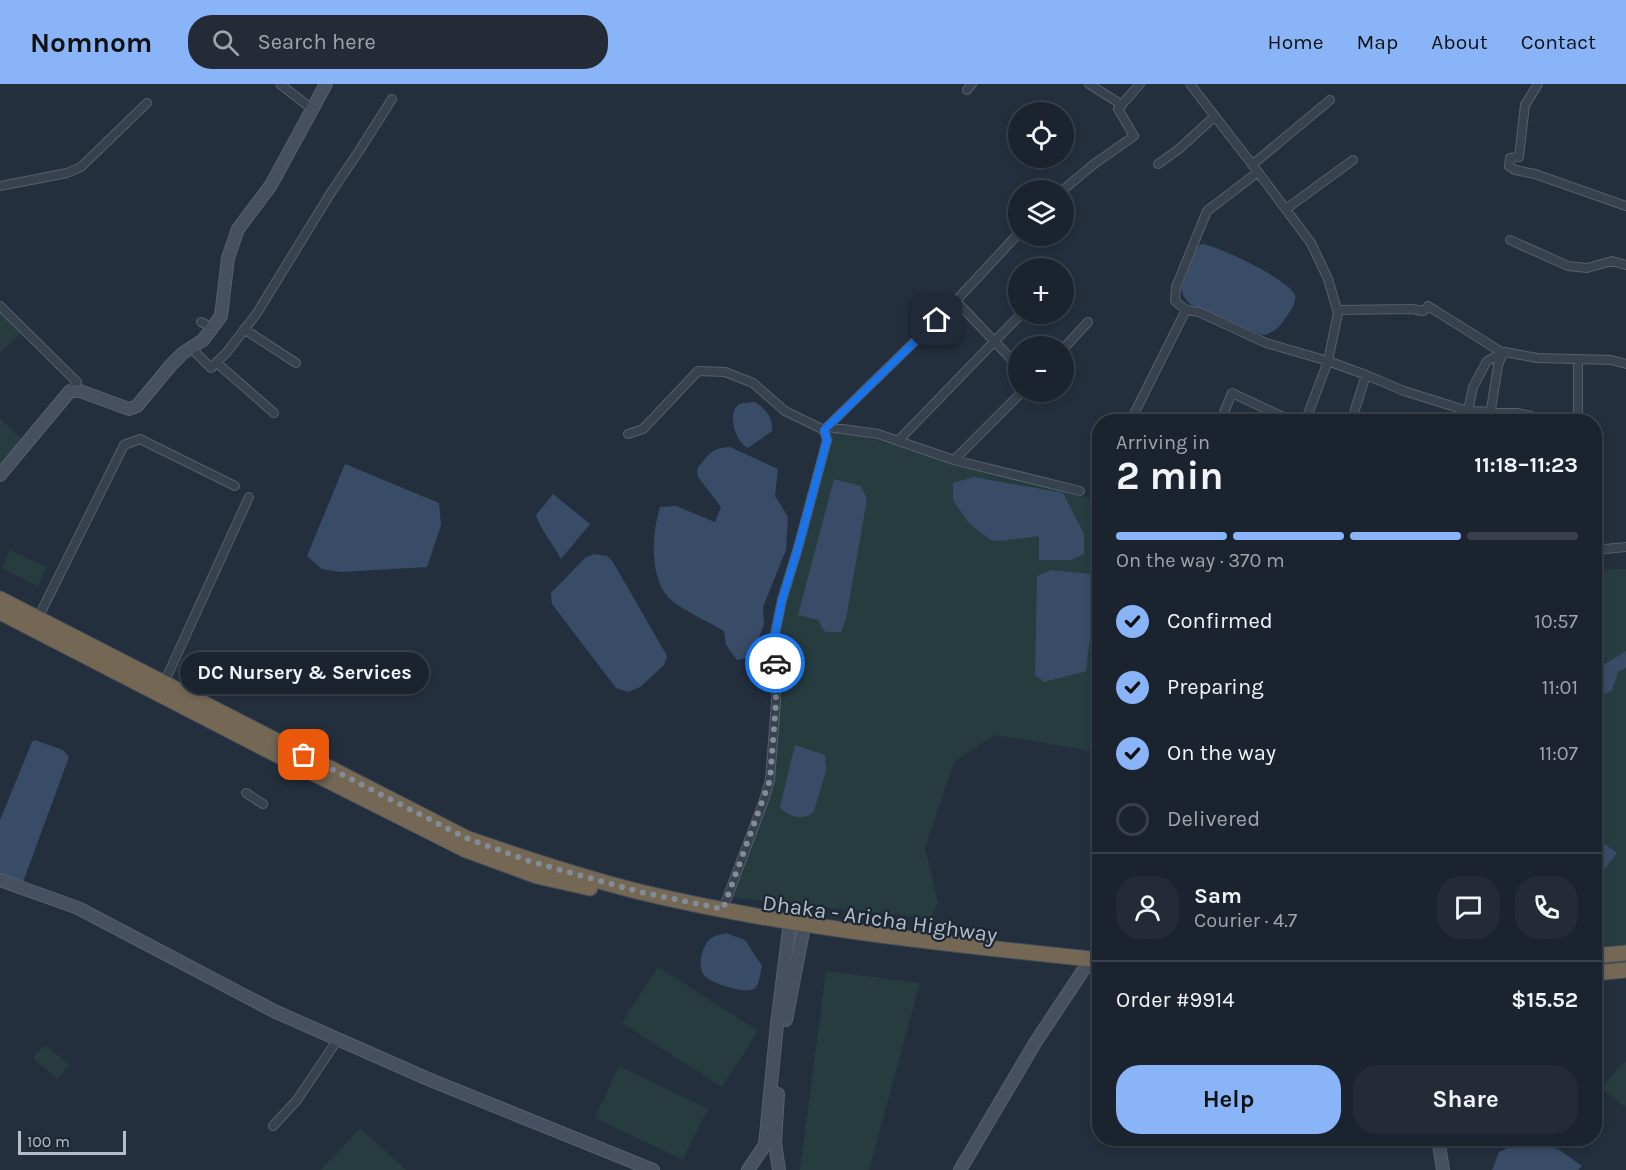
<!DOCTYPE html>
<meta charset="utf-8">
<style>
:root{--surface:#1b232e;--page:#242b36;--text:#f1f3f6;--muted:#a0a4aa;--line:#39404a;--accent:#8ab4f8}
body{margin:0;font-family:Karla,sans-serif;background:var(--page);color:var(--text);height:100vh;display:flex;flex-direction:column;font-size:22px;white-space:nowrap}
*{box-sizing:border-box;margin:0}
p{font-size:20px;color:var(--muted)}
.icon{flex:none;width:33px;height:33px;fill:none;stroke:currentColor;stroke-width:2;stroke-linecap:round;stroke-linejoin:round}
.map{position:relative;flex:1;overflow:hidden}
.side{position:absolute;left:1092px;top:330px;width:510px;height:732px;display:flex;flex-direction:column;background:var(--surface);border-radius:24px;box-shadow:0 3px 9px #0003,0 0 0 2px var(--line)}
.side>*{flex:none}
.controls{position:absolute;left:1008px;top:18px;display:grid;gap:12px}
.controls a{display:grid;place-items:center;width:66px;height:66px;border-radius:50%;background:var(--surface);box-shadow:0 3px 9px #0003,0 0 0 2px var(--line);font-size:30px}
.scale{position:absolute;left:18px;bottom:15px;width:108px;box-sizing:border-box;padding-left:6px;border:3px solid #b4bcc9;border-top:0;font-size:16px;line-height:21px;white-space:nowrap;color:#b4bcc9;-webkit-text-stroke:4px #1d2633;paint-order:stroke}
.pin{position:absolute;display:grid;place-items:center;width:51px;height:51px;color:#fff;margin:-26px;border-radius:12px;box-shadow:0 3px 9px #0006}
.courier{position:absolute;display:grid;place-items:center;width:60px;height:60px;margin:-30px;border:4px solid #1a73e8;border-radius:50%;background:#fff;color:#222;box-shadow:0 2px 8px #0007}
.bubble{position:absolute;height:42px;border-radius:21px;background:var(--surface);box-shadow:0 3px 9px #0003,0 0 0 2px var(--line);font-size:20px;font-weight:700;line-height:42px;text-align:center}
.overview em{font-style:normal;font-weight:700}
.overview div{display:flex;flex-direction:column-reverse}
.overview{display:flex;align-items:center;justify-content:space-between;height:102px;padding:0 24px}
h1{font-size:39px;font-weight:700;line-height:45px}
.bar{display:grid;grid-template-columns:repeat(4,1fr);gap:9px 6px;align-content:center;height:72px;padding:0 24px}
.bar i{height:8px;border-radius:4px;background:var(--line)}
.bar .on{background:var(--accent)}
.bar p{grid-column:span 4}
.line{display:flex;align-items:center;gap:15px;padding:0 24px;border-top:2px solid var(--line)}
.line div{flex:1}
.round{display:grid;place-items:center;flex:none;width:63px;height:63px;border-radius:24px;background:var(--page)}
ol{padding:0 24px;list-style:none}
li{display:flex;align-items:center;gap:18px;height:66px}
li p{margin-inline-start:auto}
li .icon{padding:6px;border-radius:50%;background:var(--accent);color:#111;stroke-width:4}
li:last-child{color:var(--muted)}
li i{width:33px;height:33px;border:3px solid var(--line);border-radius:50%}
.action{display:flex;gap:12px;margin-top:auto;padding:12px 24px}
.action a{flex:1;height:69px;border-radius:24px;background:var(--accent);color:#111;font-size:24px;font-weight:700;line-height:69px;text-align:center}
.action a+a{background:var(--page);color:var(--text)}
header{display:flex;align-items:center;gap:36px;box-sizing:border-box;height:84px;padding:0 30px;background:var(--accent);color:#111}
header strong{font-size:28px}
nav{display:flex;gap:33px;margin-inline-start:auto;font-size:21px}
.search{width:420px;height:54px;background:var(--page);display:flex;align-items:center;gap:15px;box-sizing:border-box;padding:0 21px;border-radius:24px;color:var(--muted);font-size:22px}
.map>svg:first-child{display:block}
.green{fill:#263c3f}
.water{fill:#394c67}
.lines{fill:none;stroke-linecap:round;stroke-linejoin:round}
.street-casing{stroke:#565f6c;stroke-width:10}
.secondary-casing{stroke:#565f6c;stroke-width:14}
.highway-casing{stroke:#434c59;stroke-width:17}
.street{stroke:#38414e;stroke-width:8}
.secondary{stroke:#465061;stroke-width:12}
.highway{stroke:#746855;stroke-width:15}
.done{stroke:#828b98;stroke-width:6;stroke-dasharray:0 10.8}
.route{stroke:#1a73e8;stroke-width:8}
.labels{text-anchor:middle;stroke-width:4.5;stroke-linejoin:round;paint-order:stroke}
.street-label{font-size:22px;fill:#b4bcc9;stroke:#1d2633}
</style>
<header>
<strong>Nomnom</strong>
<div class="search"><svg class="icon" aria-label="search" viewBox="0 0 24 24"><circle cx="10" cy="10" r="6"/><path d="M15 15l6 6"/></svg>Search here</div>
<nav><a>Home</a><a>Map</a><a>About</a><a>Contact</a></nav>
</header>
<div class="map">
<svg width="1626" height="1086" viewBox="0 0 1626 1086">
<rect width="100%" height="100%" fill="#242f3e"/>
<path class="green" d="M0,222L24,246L0,269Z
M0,335L22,355L0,389Z
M828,343L1099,417V668L995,651L954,678L925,764L938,818L931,834L726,813L770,696L779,531Z
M10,466L46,483L38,502L2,484Z
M1594,485H1626V867L1594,871Z
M658,883L758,947L722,1003L622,939Z
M826,887L920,899L869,1086H800Z
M45,961L69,981L57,995L33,974Z
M1624,978H1626V1023L1601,1004Z
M619,982L708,1025L683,1076L595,1034Z
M360,1044L406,1086H321Z"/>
<path class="water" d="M1201,160C1217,161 1290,196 1295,211C1297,219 1289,229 1284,236C1279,244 1272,250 1262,251L1190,220L1184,213L1181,205L1197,164Z
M755,318C765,325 774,334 772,347L748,364C737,359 727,333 737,322C741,318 749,319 755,318Z
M730,363L778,385L775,412L788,433L786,466L763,523L764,540L752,573L737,576L726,561L724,547C711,539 678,524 668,513C649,491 652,449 660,423L676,422L715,438L721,423L698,393L697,385C709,370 711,364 730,363Z
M345,380L439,419L441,441L427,483L340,488L322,485L307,472Z
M974,393L1063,409L1084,450V470L1071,476H1039V452L1000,457L990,456L968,438L953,416V399Z
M834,395L861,402L867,415L846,535L841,548H825L818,536L798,531Z
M553,410L590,440L561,475C553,459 542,449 536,431Z
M594,470L607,472L613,478L667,572L664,581L640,603L628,608L616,604L552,520L551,509L585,474Z
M1051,486L1091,490L1095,512L1086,587L1044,598L1035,591L1037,492Z
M1626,567V584L1618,588L1612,606L1602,612L1595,611V586Z
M35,656L63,666L69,673L23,798L0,794V736L32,658Z
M795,661L825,671L826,687L814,727C804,738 788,733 780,723Z
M1594,752L1617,769L1595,797H1594Z
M726,849L745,856L762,882C760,889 760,899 755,904C749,911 714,900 707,894C696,887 701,864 709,856C714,851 720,851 726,849Z
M1523,1057L1558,1065L1582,1082L1578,1086H1492L1499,1068Z"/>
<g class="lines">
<g class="street-casing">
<path id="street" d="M280,0L312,25
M1089,0L1122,21
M1190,0L1258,88L1207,127L1176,203L1175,217L1186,226L1199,228L1266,259L1328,277L1366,291
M1538,0L1525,21L1519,73L1510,74L1509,82L1515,86L1535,90L1626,122
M967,6L972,0
M1158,80L1179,65L1215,32
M1252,81L1330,16
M1258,88L1311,159L1328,195L1338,229L1328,277L1305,338
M0,102L67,89L81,83L147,19
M1063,106L1094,80L1134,52L1118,25L1140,0
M1286,125L1353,76
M1510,156L1568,182L1587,184L1612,177L1626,181
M956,217L1018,282
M0,222L77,298L70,307
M1337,226L1412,225L1423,227L1428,222L1503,269L1498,281L1489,338
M201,238L213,244
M244,245L296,279
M1064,264L1088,238
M192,265L211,284L227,268L257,229L330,110L359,67L392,15
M1578,275V338
M217,279L274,329
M1468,327L1473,303L1487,277L1505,268L1537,274L1611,276L1626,280
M1130,338L1186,226
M1220,338L1232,309L1294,338
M1351,338L1366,291L1404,307L1468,327L1518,329L1556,338
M828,343L878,350L954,376L1022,308
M824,346L953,220L1018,150
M628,350L643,345L698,287L725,288L753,299L785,327L824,346L827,356L798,464L782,516L775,550L776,618L770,696L763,719L723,825
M898,357L1021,230
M954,376L1080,407
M1594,466L1626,463
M38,534L124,361L140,355L235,402
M164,599L249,413
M246,709L263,720
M273,1042L297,1016L338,955"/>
</g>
<g class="secondary-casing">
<path id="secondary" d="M0,391L70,307H80L129,325L137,322L171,281L183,269L203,256L221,232L228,174L238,145L271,101L326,0
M0,796L78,824L274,927L428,995L653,1086
M786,936L803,848
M778,1010L775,1059L779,1086
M1438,1054L1443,1086
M748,1086L765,1061L777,940L789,846
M960,1086L1035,959L1086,882"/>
</g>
<g class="highway-casing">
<path id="highway" d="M0,515L466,754C523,774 581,793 640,808C791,844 946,860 1100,876
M0,528L289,677L466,766L537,792L590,804
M1594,872L1626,869
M1594,889L1626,886"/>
</g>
<use href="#street" class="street"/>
<use href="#secondary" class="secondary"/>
<use href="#highway" class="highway"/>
</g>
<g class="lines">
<path class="done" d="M304,671L466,754L532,778L640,808L723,825L770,696L776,618L775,579"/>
<path class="route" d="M775,579V550L782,516L798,464L827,356L824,346L937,236"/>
</g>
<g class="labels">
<g class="street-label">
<text transform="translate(880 834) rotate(8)" y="8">Dhaka - Aricha Highway</text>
</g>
</g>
</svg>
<div class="controls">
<a><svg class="icon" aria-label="locate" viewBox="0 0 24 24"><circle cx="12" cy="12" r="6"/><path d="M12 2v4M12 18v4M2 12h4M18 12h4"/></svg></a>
<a><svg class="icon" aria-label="layers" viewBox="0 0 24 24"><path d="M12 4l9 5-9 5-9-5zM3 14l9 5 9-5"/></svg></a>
<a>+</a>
<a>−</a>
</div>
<div class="scale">100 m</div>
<div class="pin" style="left:304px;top:671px;background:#ea580c"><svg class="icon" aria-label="bag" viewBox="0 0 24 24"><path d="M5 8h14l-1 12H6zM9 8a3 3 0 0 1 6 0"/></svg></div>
<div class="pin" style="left:937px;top:236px;background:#1f2937"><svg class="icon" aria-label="home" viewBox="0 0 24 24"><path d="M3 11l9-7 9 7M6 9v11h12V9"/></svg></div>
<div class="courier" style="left:775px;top:579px"><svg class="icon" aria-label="car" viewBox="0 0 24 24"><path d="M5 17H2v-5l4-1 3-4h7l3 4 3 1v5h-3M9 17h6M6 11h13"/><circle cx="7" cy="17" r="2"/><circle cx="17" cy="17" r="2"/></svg></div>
<div class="bubble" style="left:180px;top:568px;width:249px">DC Nursery &amp; Services</div>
<section class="side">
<div class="overview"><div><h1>2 min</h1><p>Arriving in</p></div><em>11:18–11:23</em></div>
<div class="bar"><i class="on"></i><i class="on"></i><i class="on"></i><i></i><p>On the way · 370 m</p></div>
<ol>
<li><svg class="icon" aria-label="check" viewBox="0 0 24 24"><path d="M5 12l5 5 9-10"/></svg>Confirmed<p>10:57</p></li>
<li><svg class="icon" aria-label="check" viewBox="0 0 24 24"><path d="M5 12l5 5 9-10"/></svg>Preparing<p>11:01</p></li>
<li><svg class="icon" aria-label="check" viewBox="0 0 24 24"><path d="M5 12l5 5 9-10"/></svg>On the way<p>11:07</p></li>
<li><i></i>Delivered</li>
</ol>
<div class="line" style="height:108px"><a class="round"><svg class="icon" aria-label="person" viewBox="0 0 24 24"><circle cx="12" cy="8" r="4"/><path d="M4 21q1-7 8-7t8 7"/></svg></a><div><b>Sam</b><p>Courier · 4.7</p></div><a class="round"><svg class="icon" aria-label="chat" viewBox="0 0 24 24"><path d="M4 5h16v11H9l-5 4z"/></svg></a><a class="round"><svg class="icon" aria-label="phone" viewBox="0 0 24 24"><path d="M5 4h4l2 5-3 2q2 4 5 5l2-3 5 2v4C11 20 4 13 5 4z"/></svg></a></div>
<div class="line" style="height:78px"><div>Order #9914</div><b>$15.52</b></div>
<div class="action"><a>Help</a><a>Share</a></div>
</section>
</div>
